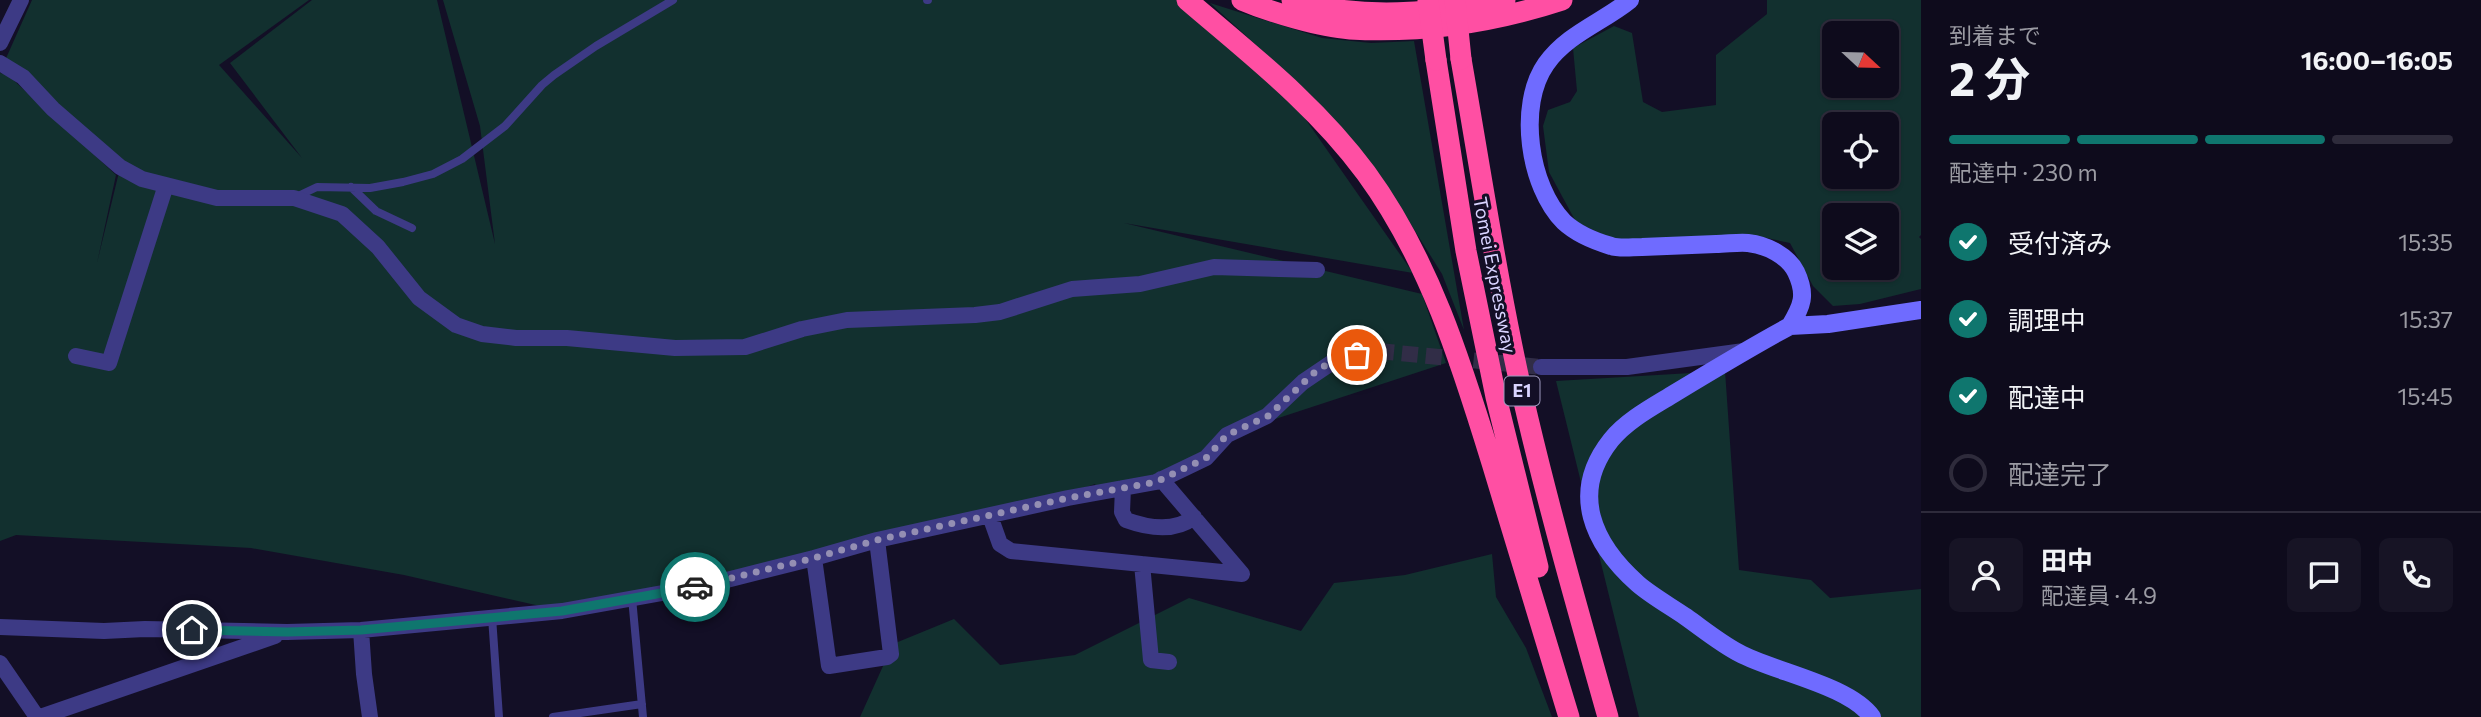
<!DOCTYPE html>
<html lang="ja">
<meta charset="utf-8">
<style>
:root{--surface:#0e0b1c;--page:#171425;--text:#f1f3f6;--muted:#9b9ba3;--line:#2e2b3b;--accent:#0f766e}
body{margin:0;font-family:Commissioner,"Noto Sans JP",sans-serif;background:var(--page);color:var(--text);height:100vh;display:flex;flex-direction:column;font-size:26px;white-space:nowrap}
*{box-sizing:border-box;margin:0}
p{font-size:23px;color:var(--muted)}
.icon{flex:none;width:38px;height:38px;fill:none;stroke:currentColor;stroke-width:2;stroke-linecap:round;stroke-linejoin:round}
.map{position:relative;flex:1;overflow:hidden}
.side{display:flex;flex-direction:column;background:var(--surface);width:560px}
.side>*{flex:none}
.needle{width:46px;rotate:112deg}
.fabs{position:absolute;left:1822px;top:21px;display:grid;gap:14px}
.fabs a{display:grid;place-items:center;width:77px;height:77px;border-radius:10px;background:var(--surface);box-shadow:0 2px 5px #0004,0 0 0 2px var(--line);font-size:35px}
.pin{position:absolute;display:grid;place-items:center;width:60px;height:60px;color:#fff;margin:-30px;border:4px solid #fff;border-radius:50%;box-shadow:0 2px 7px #0007}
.courier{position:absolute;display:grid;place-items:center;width:70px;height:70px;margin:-35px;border:5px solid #0f766e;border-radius:50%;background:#fff;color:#222;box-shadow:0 2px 9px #0007}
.overview em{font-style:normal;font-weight:700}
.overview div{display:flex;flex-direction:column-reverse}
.overview{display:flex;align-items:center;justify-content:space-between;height:119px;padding:0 28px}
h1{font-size:46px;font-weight:700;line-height:52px}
.bar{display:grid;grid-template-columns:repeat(4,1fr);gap:10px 7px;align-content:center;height:84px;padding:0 28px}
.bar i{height:9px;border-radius:5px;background:var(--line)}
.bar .current{background:var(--accent)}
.bar p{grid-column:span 4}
.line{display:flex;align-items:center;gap:18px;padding:0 28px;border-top:2px solid var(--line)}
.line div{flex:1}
.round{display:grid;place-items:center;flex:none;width:74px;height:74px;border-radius:10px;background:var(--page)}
ol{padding:0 28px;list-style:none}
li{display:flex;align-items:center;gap:21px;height:77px}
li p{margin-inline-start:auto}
li .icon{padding:7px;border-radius:50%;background:var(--accent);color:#fff;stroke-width:4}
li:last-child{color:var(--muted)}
li i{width:38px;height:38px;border:4px solid var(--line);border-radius:50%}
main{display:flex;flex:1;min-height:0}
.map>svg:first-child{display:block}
.green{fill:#12302f;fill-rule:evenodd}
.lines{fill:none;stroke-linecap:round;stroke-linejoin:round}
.street-tunnel{stroke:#312d47;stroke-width:16;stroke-dasharray:16 8;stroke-linecap:butt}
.lane{stroke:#3d3a85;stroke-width:8}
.street{stroke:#3d3a85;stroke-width:16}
.secondary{stroke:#6f6bff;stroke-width:18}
.highway{stroke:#ff4fa3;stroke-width:21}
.highway-bridge{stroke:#ff4fa3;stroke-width:21}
.done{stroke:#948fb3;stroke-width:7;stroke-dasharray:0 12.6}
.route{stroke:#0f766e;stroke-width:9}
.labels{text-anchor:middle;stroke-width:6;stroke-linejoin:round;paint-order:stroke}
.shield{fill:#130f26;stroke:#9e99be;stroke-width:2}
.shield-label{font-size:18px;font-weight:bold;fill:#d9d4ff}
.street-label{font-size:19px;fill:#d9d4ff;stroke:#130f26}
</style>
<main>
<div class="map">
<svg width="1921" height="717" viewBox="0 0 1921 717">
<rect width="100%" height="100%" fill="#130f26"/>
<path class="green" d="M32,0H309L219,65L302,158L230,63L312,0H437L495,244L480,126L443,0H1179L1297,107L1413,273L1124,223L1422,294L1446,363L1227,435L1163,478L1097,493L1095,484L1017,511L562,611L404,575L251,548L16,535L0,541V73L8,75L116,175L97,263L120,168L3,65Z
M1767,0H1921V235L1919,237L1921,239V289L1860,304L1833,306L1813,286L1790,243L1762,237L1619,242L1576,222L1549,172L1543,126L1548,110L1570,102L1577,91L1573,48L1614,26L1632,33L1643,102L1662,112L1716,105V55L1767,14ZM1834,33H1886V86H1834ZM1834,124H1886V177H1834ZM1834,215H1886V268H1834Z
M1210,3L1322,38L1371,43L1414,41L1464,330L1442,274L1380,175L1313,97Z
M1725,371L1739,570L1811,580L1830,598L1921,589V717H1639L1556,381Z
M1492,554L1496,597L1526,648L1552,717H860L893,644L954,619L1000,665L1075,655L1189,598L1301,631L1334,583L1405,575Z"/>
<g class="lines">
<path class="street-tunnel" d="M1378,351L1541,367"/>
<path class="lane" d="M927,0H928
M351,187L376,211L412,228
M296,197L317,187L370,188L403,182L433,174L462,159L505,126L542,85L554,75L596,46L673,0
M632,598L643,717
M492,617L499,717
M553,717L642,704"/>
<path class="street" d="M0,43L21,0
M0,63L23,77L53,109L120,167L142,179L217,198H294L342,214L378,247L419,298L456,325L482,334L516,338H567L675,348L745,347L802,329L847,320L975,315L1000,312L1072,289L1140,284L1214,267L1317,270
M76,356L109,363L166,185
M1541,367H1627L1744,351
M1123,488L1122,512L1126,520C1148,528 1174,533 1194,517
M990,516L1000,544L1011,551L1242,574L1161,479
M814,558L829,666L887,657L891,654L877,540
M1142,564L1151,660L1169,662
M0,627L104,631L145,629L287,632L361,630L562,611L707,585L814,558L877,540L1068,498L1156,482L1206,458L1227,435L1267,416L1303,382L1337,359L1378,351
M361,630L364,674L370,717
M0,663L37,717
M40,717L275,636"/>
<path class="secondary" d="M1630,0C1603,22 1567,34 1546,64C1517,105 1529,187 1564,222C1577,234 1594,241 1611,246C1620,249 1632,247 1642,247C1667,246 1692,245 1716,244C1727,244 1738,242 1748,243C1767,245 1788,256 1796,272C1807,295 1802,306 1790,326C1751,347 1713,370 1675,393C1654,406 1627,420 1611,440C1569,493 1593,544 1638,584C1652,596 1670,606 1686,617C1703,629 1720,643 1739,653C1774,672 1849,685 1872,717
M1790,326L1828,324L1921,310"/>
<path class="highway" d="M1187,0C1250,54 1316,105 1366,173C1429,259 1461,362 1492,463C1518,548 1543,633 1569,717
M1242,0C1270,12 1320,27 1350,29C1421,33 1495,22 1562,0
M1292,0C1362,21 1434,13 1505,0
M1461,59C1482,179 1500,301 1528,419C1552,520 1580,618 1608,717
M1436,60L1466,251L1496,397L1538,567"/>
<path class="highway-bridge" d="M1428,0L1436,60
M1455,0L1461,59"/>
</g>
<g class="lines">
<path class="done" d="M695,587L814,558L877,540L1068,498L1156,482L1206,458L1227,435L1268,416L1317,370L1337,359L1357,355"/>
<path class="route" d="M192,630L287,632L361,630L562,611L695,587"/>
</g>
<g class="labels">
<rect class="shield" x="1504.5" y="376.5" width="35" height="29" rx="5"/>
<g class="shield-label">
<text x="1522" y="397">E1</text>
</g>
<g class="street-label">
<text transform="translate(1495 275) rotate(79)" y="7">Tomei Expressway</text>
</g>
</g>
</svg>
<div class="fabs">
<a><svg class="needle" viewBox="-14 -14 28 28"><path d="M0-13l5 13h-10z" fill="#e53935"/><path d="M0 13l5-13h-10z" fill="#9b9ba3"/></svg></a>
<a><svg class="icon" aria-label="locate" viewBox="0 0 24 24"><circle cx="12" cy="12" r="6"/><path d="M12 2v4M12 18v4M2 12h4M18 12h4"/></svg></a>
<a><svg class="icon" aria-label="layers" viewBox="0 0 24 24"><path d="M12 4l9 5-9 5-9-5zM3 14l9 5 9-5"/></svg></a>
</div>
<div class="pin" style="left:1357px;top:355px;background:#ea580c"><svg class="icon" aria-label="bag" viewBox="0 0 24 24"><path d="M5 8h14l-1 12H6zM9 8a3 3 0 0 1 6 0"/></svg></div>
<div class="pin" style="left:192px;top:630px;background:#1f2937"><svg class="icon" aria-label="home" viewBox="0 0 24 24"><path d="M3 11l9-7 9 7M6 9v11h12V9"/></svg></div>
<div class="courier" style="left:695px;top:587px"><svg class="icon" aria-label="car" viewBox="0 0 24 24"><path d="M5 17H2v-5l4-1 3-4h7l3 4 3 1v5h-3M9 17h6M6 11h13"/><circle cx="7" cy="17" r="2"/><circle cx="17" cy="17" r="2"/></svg></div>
</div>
<section class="side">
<div class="overview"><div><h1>2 分</h1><p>到着まで</p></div><em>16:00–16:05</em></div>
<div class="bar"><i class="current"></i><i class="current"></i><i class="current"></i><i></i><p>配達中 · 230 m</p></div>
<ol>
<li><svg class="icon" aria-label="check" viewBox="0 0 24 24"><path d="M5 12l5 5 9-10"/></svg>受付済み<p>15:35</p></li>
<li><svg class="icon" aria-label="check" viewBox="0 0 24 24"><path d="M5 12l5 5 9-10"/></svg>調理中<p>15:37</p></li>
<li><svg class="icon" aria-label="check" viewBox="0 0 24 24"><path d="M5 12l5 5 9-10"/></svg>配達中<p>15:45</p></li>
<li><i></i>配達完了</li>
</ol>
<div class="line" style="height:126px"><a class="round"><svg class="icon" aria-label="person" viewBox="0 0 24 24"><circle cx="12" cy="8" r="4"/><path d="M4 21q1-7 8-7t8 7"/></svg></a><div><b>田中</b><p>配達員 · 4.9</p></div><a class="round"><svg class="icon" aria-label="chat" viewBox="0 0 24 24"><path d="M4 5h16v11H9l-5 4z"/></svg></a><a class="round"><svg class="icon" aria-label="phone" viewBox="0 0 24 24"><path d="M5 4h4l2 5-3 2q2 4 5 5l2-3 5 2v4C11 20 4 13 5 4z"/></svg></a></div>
</section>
</main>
